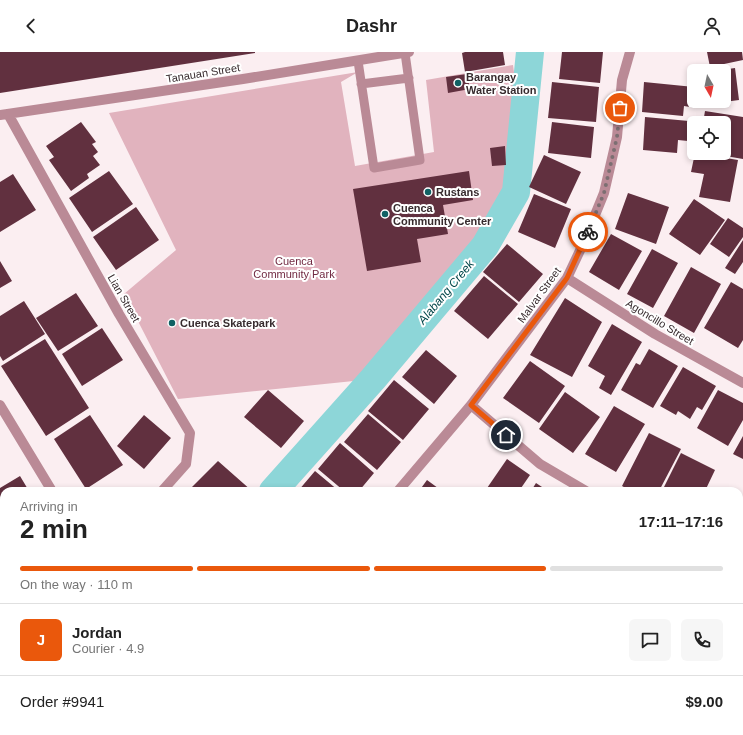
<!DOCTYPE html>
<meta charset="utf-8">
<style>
:root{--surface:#fff;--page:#f6f6f6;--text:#222;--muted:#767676;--line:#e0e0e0;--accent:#ea580c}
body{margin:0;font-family:Arial,sans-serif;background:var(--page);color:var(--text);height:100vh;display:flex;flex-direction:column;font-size:15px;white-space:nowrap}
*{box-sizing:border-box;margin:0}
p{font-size:13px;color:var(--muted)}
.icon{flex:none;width:22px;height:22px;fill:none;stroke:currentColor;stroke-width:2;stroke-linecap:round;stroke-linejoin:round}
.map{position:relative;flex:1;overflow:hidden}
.sheet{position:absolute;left:0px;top:435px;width:743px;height:248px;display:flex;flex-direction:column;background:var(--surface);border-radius:12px 12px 0 0;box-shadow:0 2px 6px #0003}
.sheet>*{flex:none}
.needle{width:26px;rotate:171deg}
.buttons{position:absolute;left:687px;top:12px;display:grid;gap:8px}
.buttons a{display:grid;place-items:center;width:44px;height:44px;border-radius:6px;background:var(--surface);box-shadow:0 2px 6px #0003;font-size:20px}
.pin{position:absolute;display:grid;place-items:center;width:34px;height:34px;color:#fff;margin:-17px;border:2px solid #fff;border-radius:50%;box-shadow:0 1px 4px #0007}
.courier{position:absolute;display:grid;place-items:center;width:40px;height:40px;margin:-20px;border:3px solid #ea580c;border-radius:50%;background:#fff;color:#222;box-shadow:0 1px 5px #0007}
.summary em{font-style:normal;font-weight:700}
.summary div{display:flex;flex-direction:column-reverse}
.summary{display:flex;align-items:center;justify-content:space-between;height:68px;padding:0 20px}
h1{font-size:26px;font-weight:700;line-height:30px}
.bar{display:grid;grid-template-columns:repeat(4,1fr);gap:6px 4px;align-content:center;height:48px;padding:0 20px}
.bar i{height:5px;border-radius:3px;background:var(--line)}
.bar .selected{background:var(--accent)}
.bar p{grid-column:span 4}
.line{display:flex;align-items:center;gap:10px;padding:0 20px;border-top:1px solid var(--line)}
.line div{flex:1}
.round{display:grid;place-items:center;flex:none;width:42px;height:42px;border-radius:6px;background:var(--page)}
header{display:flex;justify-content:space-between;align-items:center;height:52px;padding:0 20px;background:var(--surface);font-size:18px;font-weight:700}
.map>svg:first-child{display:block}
.green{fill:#e1b3be}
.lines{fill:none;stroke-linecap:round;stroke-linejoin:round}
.river{stroke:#8dd6d8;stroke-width:28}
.building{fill:#61303f}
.lane{stroke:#ba8a96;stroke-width:9}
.street{stroke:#ba8a96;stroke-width:10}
.done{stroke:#7c6f72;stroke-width:4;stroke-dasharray:0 7.2}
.route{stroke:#ea580c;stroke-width:5}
.poi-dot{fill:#106164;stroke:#fff;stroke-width:1.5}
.labels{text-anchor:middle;stroke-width:4;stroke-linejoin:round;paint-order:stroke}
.street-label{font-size:11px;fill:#372b2e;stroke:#fff}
.poi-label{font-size:11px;font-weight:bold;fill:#372b2e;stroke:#fff;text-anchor:start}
.park-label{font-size:11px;fill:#712a42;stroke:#fff}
.water-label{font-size:12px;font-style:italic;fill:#004548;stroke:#fff}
</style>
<header><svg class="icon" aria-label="back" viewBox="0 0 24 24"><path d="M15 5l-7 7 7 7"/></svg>Dashr<svg class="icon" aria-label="person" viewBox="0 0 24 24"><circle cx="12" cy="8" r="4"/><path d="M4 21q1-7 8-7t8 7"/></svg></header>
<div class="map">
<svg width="743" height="683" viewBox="0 0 743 683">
<rect width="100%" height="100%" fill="#fbeef1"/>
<path class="green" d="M513,13L522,79L516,140L373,327L178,347L124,242L176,198L109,61L358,20L341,30L355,114L434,100L426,28Z"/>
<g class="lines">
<path class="river" d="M273,439L373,327L485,194L516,140L530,0
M0,670L2,669"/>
</g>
<path class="building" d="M0,0H255V1L0,41Z
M465,0H503L505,13L465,20L462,1Z
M562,0H603L600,31L559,27Z
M707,0H742L743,8L710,15Z
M735,16L739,48L724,50V19L721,18Z
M467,22L470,37L448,41L446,25Z
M552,30L599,35L596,70L548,66Z
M644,30L694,35V49H697L696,56L684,54L683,64L642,60Z
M705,59L743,65V107L714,102L724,101V71H703Z
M645,65L689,69L688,89L678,88L677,101L643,98Z
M81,70L96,90L92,92L98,100L93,104L100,113L87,122L89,126L71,139L49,108L54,105L46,94Z
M552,70L594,75L591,106L548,101Z
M505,94L506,113L492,114L490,96Z
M695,101L738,108L730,150L699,145L704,122L691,120Z
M544,103L581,120L566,152L529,135Z
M109,119L133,152L92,180L69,146Z
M469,119L473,148L443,153L448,182L417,187L421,210L367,219L353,137Z
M13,122L36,158L0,180V130Z
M628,141L669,155L656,192L615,177Z
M534,142L571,157L555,196L518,180Z
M694,147L725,168L700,203L669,182Z
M136,155L159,188L116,218L93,185Z
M728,166L743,176V185L729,205L710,192Z
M611,182L642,199L619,238L589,220Z
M743,188V210L735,222L725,216Z
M507,192L543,222L519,250L483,220Z
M652,197L678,211L653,256L627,242Z
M0,209L12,229L0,236Z
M691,215L721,232L694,281L664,264Z
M484,224L518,252L488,287L454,259Z
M731,230L743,237V288L738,296L704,276Z
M76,241L98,274L58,299L36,266Z
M565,246L602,270L572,325L530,303Z
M24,249L45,282L3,309L0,304V264Z
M612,272L642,290L611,343L599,336L605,324L588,314Z
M102,276L123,308L82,334L62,302Z
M45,287L89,356L46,384L1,314Z
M649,297L678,314L653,356L621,338L636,311L640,313Z
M426,298L457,324L434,352L402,325Z
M530,309L565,334L539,371L503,346Z
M683,315L716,334L702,358L697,355L690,367L678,359L676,363L660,354Z
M394,328L429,357L403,388L368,359Z
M268,338L304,369L281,396L244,365Z
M718,338L743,351V368L728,394L697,376Z
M565,340L600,365L573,401L539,377Z
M614,354L645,372L616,420L585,402Z
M368,362L401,390L377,418L344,390Z
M90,363L123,413L86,437L54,387Z
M144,363L171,386L144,417L117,394Z
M649,381L681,397L659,439H631L622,434Z
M743,384V407L733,402Z
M340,391L374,421L359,439H344L318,417Z
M681,401L715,418L705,439H662Z
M507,407L530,423L519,439H485Z
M218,409L252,439H193L190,437Z
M315,419L339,439H298Z
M20,424L29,439H4V458L0,461V436Z
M427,428L442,439H419Z
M536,431L548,439H531Z
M743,467V500L739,498V474Z
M4,481V496L0,490V484Z
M0,496L4,503V540L0,542Z
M739,545L743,547V555L739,563Z
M743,569V608L739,606V577Z
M4,586V633L0,627V588Z
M739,616L743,618V665L739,673Z
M56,679H106L108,683H58Z
M220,679H281L283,681L282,683H224Z
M308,679H348V683H308Z
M490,679H533L538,682L537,683H488Z
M559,679H582L580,683H557Z
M587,679H632L630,683H585Z"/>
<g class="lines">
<path class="lane" d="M358,9L374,116L420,108L405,1
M361,32L409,26"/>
<path class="street" d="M8,62L119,262L190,381L186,412L162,439
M0,63L243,27L409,0
M567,226L655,282L743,331
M0,353L52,439
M471,353L540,412L586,439
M398,439L471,353L567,226L584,190L604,141L617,85L622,28L630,0
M739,522L743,524
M0,571L4,569
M0,642L4,648
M23,679L25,683
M189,679L192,683
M675,679L683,683
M165,683L171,679
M412,683L413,679"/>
</g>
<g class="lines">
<path class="done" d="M588,180L604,141L617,85L620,56"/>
<path class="route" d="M506,383L471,353L567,226L588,180"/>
</g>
<g class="poi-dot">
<circle cx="458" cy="31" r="4"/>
<circle cx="428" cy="140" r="4"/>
<circle cx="385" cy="162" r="4"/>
<circle cx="172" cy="271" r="4"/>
</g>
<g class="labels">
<g class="street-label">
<text transform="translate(203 21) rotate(-9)" y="4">Tanauan Street</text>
<text transform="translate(539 243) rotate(-54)" y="4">Malvar Street</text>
<text transform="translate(124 246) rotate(60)" y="4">Lian Street</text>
<text transform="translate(660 270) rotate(31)" y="4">Agoncillo Street</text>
</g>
<g class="poi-label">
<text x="466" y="29">Barangay<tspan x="466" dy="13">Water Station</tspan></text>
<text x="436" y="144">Rustans</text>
<text x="393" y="160">Cuenca<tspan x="393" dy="13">Community Center</tspan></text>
<text x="180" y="275">Cuenca Skatepark</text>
</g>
<g class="park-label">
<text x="294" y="213">Cuenca<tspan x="294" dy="13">Community Park</tspan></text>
</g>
<g class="water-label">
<text transform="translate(446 240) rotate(-50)" y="4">Alabang Creek</text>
</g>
</g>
</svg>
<div class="buttons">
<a><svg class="needle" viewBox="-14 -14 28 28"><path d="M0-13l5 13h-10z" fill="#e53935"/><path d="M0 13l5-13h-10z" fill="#767676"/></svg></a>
<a><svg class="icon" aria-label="locate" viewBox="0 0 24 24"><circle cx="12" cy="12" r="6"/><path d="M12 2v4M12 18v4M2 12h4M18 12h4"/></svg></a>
</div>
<div class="pin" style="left:620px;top:56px;background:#ea580c"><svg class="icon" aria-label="bag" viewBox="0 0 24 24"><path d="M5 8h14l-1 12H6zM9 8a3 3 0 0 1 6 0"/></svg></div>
<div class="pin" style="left:506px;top:383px;background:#1f2937"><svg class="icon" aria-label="home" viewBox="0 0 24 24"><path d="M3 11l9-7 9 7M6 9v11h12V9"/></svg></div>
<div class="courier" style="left:588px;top:180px"><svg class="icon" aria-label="bike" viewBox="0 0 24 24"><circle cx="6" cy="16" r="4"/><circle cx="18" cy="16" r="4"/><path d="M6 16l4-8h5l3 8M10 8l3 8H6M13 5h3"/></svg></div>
<section class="sheet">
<div class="summary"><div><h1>2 min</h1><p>Arriving in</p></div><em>17:11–17:16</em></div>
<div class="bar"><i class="selected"></i><i class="selected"></i><i class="selected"></i><i></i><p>On the way · 110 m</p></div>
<div class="line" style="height:72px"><b class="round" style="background:var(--accent);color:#fff">J</b><div><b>Jordan</b><p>Courier · 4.9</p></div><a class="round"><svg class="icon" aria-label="chat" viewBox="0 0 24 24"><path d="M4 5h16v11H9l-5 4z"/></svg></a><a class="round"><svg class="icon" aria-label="phone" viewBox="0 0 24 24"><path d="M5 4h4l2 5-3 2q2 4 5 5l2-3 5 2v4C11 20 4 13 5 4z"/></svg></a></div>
<div class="line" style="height:52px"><div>Order #9941</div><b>$9.00</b></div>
</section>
</div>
